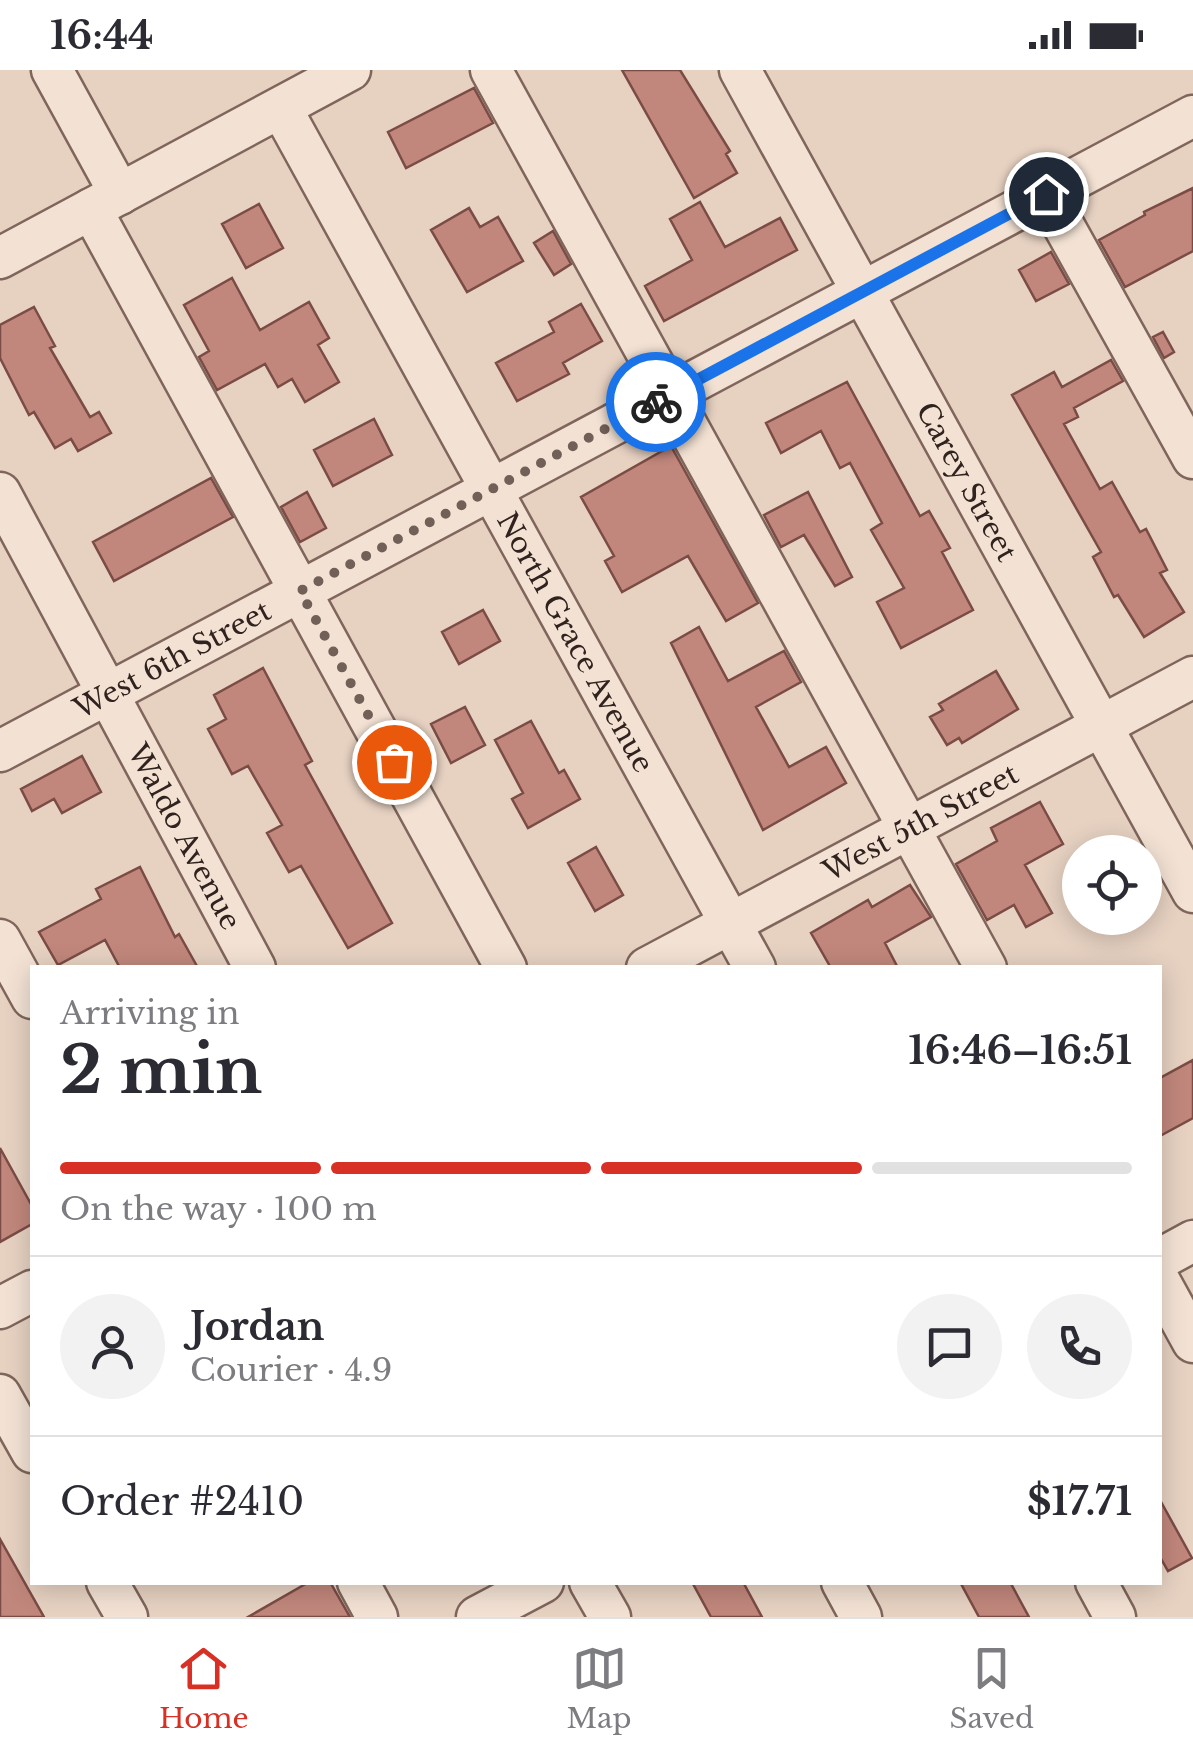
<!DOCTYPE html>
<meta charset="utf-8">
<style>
:root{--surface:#fff;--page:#f2f2f3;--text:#2b2b33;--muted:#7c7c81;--line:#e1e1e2;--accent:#d93025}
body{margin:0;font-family:"Libre Baskerville",serif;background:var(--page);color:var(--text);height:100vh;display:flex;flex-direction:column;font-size:38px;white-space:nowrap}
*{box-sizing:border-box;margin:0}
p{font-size:32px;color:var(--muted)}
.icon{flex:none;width:55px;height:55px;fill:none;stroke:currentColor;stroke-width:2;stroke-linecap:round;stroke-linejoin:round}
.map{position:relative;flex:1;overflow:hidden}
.side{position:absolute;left:30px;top:895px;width:1132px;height:620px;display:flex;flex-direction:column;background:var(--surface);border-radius:0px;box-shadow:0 5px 25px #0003}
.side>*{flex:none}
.buttons{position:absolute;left:1062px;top:765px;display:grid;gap:20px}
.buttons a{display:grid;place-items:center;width:100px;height:100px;border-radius:50%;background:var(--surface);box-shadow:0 5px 25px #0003;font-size:50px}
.pin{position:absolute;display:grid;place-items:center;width:85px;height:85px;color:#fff;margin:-42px;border:5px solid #fff;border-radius:50%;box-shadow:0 2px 10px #0007}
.courier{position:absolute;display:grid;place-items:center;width:100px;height:100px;margin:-50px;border:8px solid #1a73e8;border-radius:50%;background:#fff;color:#222;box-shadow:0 2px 12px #0007}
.overview em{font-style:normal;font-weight:800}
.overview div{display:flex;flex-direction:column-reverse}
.overview{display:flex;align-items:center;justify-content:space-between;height:170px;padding:0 30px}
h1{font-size:65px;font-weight:800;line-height:75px}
.bar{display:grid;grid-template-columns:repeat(4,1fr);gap:15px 10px;align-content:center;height:120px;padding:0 30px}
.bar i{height:12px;border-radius:8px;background:var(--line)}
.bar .selected{background:var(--accent)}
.bar p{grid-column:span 4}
.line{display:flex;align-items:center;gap:25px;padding:0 30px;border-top:2px solid var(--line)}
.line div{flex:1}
.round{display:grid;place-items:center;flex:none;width:105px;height:105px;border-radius:52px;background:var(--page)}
.status{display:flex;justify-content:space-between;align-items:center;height:70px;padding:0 50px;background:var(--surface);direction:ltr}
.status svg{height:28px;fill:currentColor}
.dock{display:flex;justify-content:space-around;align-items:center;height:140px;border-top:2px solid var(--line);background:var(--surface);font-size:28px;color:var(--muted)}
.dock a{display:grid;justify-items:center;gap:5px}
.dock .selected{color:var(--accent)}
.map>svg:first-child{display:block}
.building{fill:#c1877c;stroke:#7b4c45;stroke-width:2.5}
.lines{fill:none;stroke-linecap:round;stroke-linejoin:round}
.minor-casing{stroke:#7f655b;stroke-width:45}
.minor{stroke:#f3e2d4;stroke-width:40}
.done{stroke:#706057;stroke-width:10;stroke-dasharray:0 18}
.route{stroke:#1a73e8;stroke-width:12}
.labels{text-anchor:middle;stroke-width:8;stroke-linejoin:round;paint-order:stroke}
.street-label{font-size:28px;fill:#30221e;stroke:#f0ded0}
</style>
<div class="status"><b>16:44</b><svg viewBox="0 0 49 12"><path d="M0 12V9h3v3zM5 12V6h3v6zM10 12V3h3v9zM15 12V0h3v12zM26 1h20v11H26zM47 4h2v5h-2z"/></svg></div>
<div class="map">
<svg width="1193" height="1547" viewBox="0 0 1193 1547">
<rect width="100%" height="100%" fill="#e7d2c2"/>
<path class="building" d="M622,0H680L730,81L726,84L737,103L694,128Z
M474,18L493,53L406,98L388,62Z
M1193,118V181L1125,217L1099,170L1145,145L1144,142Z
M700,132L725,177L780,148L797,180L664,251L645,216L692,190L670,149Z
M259,134L283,178L246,198L222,154Z
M469,138L480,157L498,147L523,191L467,222L431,160Z
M553,161L571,194L554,205L534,173Z
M1051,182L1069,214L1036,231L1019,200Z
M232,208L260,260L309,232L329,268L318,275L339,312L305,332L292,309L278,317L265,294L217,320L199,287L209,281L184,235Z
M581,234L602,271L563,293L569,304L517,331L496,293L554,262L549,252Z
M34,237L55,276L50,278L90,347L99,342L111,363L78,381L71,369L55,378L34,342L29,345L0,288V255Z
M1163,262L1174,282L1164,288L1153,267Z
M1111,290L1123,311L1074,338L1078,347L1064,354L1100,419L1112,412L1140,462L1146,459L1167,500L1160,503L1184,542L1144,567L1118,525L1114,527L1093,487L1101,482L1012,325L1054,302L1062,317Z
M847,312L920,446L929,441L950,478L942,482L973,540L901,578L877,532L904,518L871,460L882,453L850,393L840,398L821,361L781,383L766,353Z
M374,349L392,385L333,416L314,380Z
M671,376L758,533L726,551L688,486L622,522L605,491L614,486L581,427Z
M211,408L233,447L114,511L93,472Z
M307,422L326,458L300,472L281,437Z
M808,422L852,507L835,516L804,465L781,477L764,445Z
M483,540L500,571L459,594L442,562Z
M699,557L728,611L784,581L801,612L756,637L789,697L826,677L846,713L763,760L671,573Z
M263,598L312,691L305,695L392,853L348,878L301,796L289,802L267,763L282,755L248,696L232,704L208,659L226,649L214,625Z
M996,601L1018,639L962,673L959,668L947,675L930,647L943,640L939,634Z
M465,637L485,675L451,693L431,654Z
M531,651L559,703L564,700L580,729L528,758L512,729L523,723L495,670Z
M82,686L101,722L62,743L54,729L32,741L21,719Z
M1040,732L1063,774L1025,795L1052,843L1026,857L1014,835L987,850L956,794L997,771L991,758Z
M596,777L623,825L595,841L568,793Z
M140,797L175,867L179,864L198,898H120L105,870L58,895L39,862L101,829L96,819Z
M910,815L931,847L885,873L898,898H831L811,863L868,830L872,837Z
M1193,990V1048L1160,1066V1008Z
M0,1078L32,1136V1154L0,1172Z
M1160,1430L1192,1488L1168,1501L1160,1487Z
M0,1469L44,1547H0Z
M309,1512H330L350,1547H248Z
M692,1512H743L762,1547H711Z
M960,1512H1010L1029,1547H979Z"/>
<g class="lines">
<g class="minor-casing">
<g id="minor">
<path d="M52,0L120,124"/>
<path d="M491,0L986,898"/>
<path id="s1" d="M740,0L1193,822"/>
<path id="s2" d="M281,38L755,898"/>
<path d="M1046,124L1193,388"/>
<path d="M91,139L506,898"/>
<path d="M0,188L350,0"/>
<path id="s3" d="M0,423L255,898"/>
<path id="s4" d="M0,681L1193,46"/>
<path d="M0,870L32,928"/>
<path id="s5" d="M647,898L1193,607"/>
<path d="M1160,1189L1193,1171"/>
<path d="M1160,1212L1193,1272"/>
<path d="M0,1238L32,1221"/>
<path d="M0,1325L32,1382"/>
<path d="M107,1512L127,1547"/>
<path d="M358,1512L377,1547"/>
<path d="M590,1512L610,1547"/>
<path d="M842,1512L861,1547"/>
<path d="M1096,1512L1115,1547"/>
<path d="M477,1547L543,1512"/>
</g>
</g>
<use href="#minor" class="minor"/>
</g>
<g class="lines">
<path class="done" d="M394,692L300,521L656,332"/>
<path class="route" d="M656,332L1046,124"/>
</g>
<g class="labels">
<g class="street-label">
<text dy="10" stroke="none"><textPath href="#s1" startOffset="470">Carey Street</textPath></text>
<text dy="10" stroke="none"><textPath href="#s2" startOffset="610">North Grace Avenue</textPath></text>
<text dy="10" stroke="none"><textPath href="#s4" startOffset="195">West 6th Street</textPath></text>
<text dy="10" stroke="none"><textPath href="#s5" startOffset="310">West 5th Street</textPath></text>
<text dy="10" stroke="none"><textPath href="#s3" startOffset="390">Waldo Avenue</textPath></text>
</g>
</g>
</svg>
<div class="buttons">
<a><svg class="icon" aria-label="locate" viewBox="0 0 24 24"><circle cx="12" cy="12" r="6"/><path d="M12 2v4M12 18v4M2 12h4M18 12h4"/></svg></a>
</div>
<div class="pin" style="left:394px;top:692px;background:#ea580c"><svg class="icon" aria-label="bag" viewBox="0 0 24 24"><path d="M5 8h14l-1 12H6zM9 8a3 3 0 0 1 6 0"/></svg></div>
<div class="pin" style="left:1046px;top:124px;background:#1f2937"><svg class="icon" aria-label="home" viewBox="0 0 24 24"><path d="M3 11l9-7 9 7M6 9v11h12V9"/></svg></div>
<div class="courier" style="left:656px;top:332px"><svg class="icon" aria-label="bike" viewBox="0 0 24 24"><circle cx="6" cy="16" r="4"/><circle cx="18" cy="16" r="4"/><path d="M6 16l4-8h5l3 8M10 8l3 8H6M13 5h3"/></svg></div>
<section class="side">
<div class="overview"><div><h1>2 min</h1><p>Arriving in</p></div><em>16:46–16:51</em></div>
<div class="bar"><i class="selected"></i><i class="selected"></i><i class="selected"></i><i></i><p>On the way · 100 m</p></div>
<div class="line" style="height:180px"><a class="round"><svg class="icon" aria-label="person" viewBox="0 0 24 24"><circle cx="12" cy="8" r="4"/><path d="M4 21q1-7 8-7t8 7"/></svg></a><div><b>Jordan</b><p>Courier · 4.9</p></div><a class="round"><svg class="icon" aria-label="chat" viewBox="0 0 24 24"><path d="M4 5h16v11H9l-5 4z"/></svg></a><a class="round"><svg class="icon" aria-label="phone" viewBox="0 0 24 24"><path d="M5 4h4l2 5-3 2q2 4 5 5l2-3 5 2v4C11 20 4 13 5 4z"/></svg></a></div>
<div class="line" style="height:130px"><div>Order #2410</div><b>$17.71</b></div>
</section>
</div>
<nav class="dock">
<a class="selected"><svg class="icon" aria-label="home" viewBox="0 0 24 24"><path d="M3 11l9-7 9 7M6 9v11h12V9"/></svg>Home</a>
<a><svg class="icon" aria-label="map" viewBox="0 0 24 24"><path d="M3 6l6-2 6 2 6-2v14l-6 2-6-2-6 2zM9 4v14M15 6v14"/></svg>Map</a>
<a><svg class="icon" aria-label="saved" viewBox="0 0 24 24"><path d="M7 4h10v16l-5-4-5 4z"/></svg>Saved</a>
</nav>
